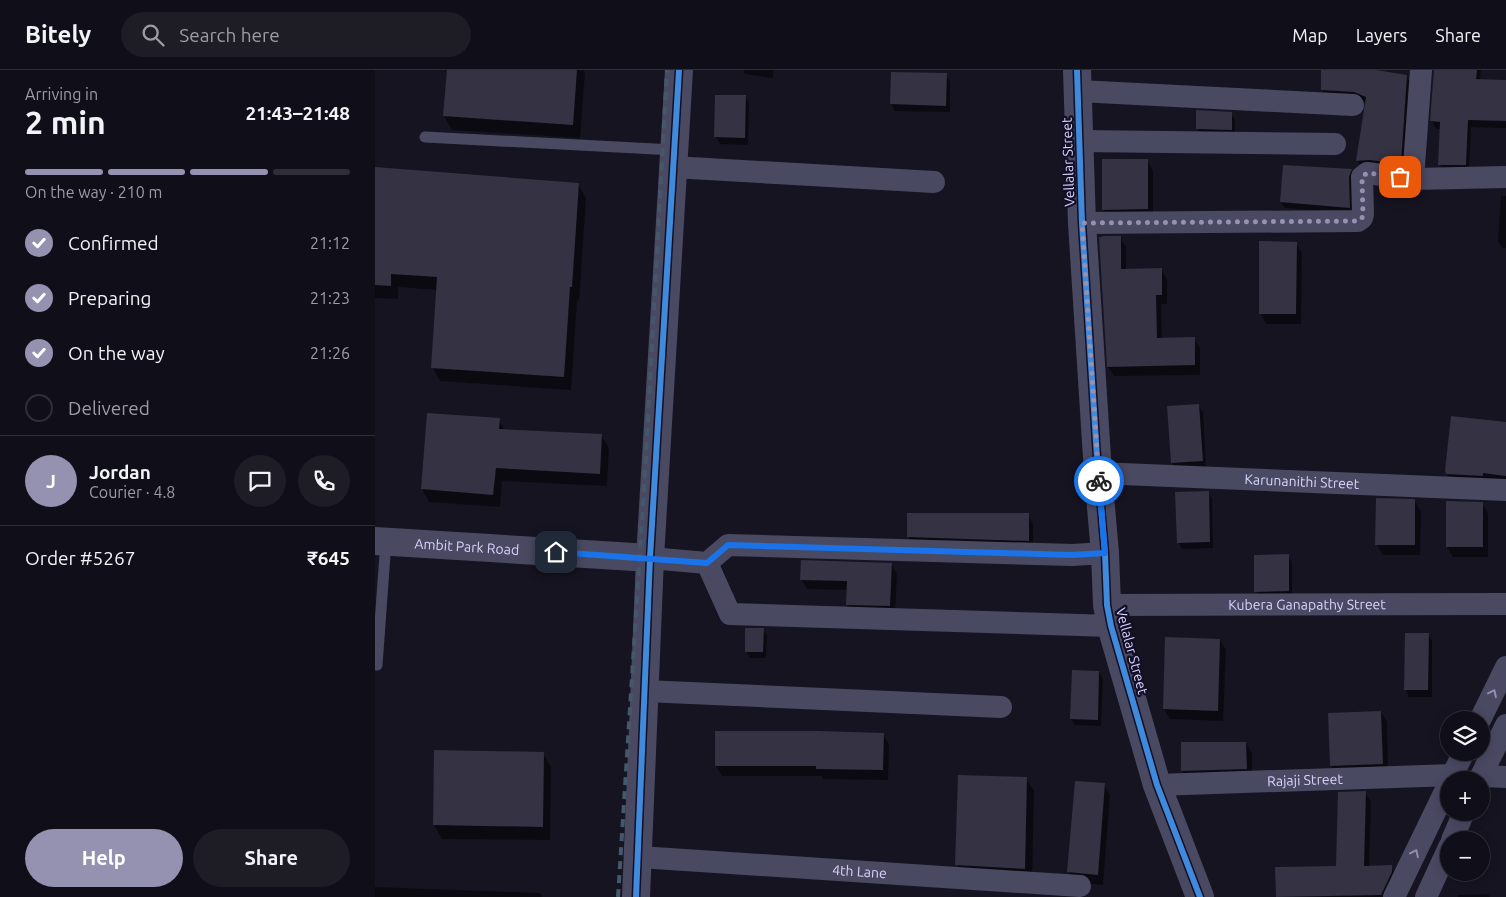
<!DOCTYPE html>
<meta charset="utf-8">
<style>
:root{--surface:#100f19;--page:#1e1d26;--text:#f1f3f6;--muted:#9c9ca2;--line:#302f38;--accent:#9591b1}
body{margin:0;font-family:Ubuntu,sans-serif;background:var(--page);color:var(--text);height:100vh;display:flex;flex-direction:column;font-size:19px;white-space:nowrap}
*{box-sizing:border-box;margin:0}
p{font-size:16px;color:var(--muted)}
.icon{flex:none;width:28px;height:28px;fill:none;stroke:currentColor;stroke-width:2;stroke-linecap:round;stroke-linejoin:round}
.map{position:relative;flex:1;overflow:hidden}
.panel{display:flex;flex-direction:column;background:var(--surface);width:375px}
.panel>*{flex:none}
.buttons{position:absolute;left:1065px;top:641px;display:grid;gap:10px}
.buttons a{display:grid;place-items:center;width:50px;height:50px;border-radius:50%;background:var(--surface);box-shadow:0 2px 12px #0003,0 0 0 1px var(--line);font-size:25px}
.pin{position:absolute;display:grid;place-items:center;width:42px;height:42px;color:#fff;margin:-21px;border-radius:10px;box-shadow:0 2px 8px #0006}
.courier{position:absolute;display:grid;place-items:center;width:50px;height:50px;margin:-25px;border:4px solid #1a73e8;border-radius:50%;background:#fff;color:#222;box-shadow:0 1px 6px #0007}
.summary em{font-style:normal;font-weight:600}
.summary div{display:flex;flex-direction:column-reverse}
.summary{display:flex;align-items:center;justify-content:space-between;height:85px;padding:0 25px}
h1{font-size:32px;font-weight:600;line-height:38px}
.bar{display:grid;grid-template-columns:repeat(4,1fr);gap:8px 5px;align-content:center;height:60px;padding:0 25px}
.bar i{height:6px;border-radius:4px;background:var(--line)}
.bar .active{background:var(--accent)}
.bar p{grid-column:span 4}
.line{display:flex;align-items:center;gap:12px;padding:0 25px;border-top:1px solid var(--line)}
.line div{flex:1}
.round{display:grid;place-items:center;flex:none;width:52px;height:52px;border-radius:26px;background:var(--page)}
ol{padding:0 25px;list-style:none}
li{display:flex;align-items:center;gap:15px;height:55px}
li p{margin-inline-start:auto}
li .icon{padding:5px;border-radius:50%;background:var(--accent);color:#fff;stroke-width:4}
li:last-child{color:var(--muted)}
li i{width:28px;height:28px;border:2px solid var(--line);border-radius:50%}
.button{display:flex;gap:10px;margin-top:auto;padding:10px 25px}
.button a{flex:1;height:58px;border-radius:30px;background:var(--accent);color:#fff;font-size:20px;font-weight:600;line-height:58px;text-align:center}
.button a+a{background:var(--page);color:var(--text)}
header{display:flex;align-items:center;gap:30px;box-sizing:border-box;height:70px;padding:0 25px;background:var(--surface);border-bottom:1px solid var(--line)}
header strong{font-size:24px}
nav{display:flex;gap:28px;margin-inline-start:auto;font-size:18px}
.search{width:350px;height:45px;background:var(--page);display:flex;align-items:center;gap:12px;box-sizing:border-box;padding:0 18px;border-radius:28px;color:var(--muted);font-size:19px}
main{display:flex;flex:1;min-height:0}
.map>svg:first-child{display:block}
.shadow{fill:#0007}
.building{fill:#343243}
.lines{fill:none;stroke-linecap:round;stroke-linejoin:round}
.service{stroke:#4a4962;stroke-width:11}
.minor{stroke:#4a4962;stroke-width:22}
.tertiary{stroke:#4a4962;stroke-width:28}
.rail{stroke:#43596b;stroke-width:4;stroke-dasharray:8 6;stroke-linecap:butt}
.cycleway-casing{stroke:#130f26;stroke-width:9}
.cycleway{stroke:#408adc;stroke-width:6}
.oneway{stroke:#928eb0}
.done{stroke:#9591b1;stroke-width:5;stroke-dasharray:0 9}
.route{stroke:#1a73e8;stroke-width:6}
.labels{text-anchor:middle;stroke-width:4.5;stroke-linejoin:round;paint-order:stroke}
.street-label{font-size:14px;fill:#d9d4ff;stroke:#130f26}
</style>
<header>
<strong>Bitely</strong>
<div class="search"><svg class="icon" aria-label="search" viewBox="0 0 24 24"><circle cx="10" cy="10" r="6"/><path d="M15 15l6 6"/></svg>Search here</div>
<nav><a>Map</a><a>Layers</a><a>Share</a></nav>
</header>
<main>
<section class="panel">
<div class="summary"><div><h1>2 min</h1><p>Arriving in</p></div><em>21:43–21:48</em></div>
<div class="bar"><i class="active"></i><i class="active"></i><i class="active"></i><i></i><p>On the way · 210 m</p></div>
<ol>
<li><svg class="icon" aria-label="check" viewBox="0 0 24 24"><path d="M5 12l5 5 9-10"/></svg>Confirmed<p>21:12</p></li>
<li><svg class="icon" aria-label="check" viewBox="0 0 24 24"><path d="M5 12l5 5 9-10"/></svg>Preparing<p>21:23</p></li>
<li><svg class="icon" aria-label="check" viewBox="0 0 24 24"><path d="M5 12l5 5 9-10"/></svg>On the way<p>21:26</p></li>
<li><i></i>Delivered</li>
</ol>
<div class="line" style="height:90px"><b class="round" style="background:var(--accent);color:#fff">J</b><div><b>Jordan</b><p>Courier · 4.8</p></div><a class="round"><svg class="icon" aria-label="chat" viewBox="0 0 24 24"><path d="M4 5h16v11H9l-5 4z"/></svg></a><a class="round"><svg class="icon" aria-label="phone" viewBox="0 0 24 24"><path d="M5 4h4l2 5-3 2q2 4 5 5l2-3 5 2v4C11 20 4 13 5 4z"/></svg></a></div>
<div class="line" style="height:65px"><div>Order #5267</div><b>₹645</b></div>
<div class="button"><a>Help</a><a>Share</a></div>
</section>
<div class="map">
<svg width="1131" height="827" viewBox="0 0 1131 827">
<rect width="100%" height="100%" fill="#161421"/>
<path class="shadow" d="M73,0H208L210,3L205,68L77,60L69,46Z
M368,0H399L398,8L370,4Z
M948,0H993L1032,6L1036,15L1030,102L987,98L982,90L992,33L984,30L952,28L947,20Z
M1060,0H1106L1105,10L1131,11V58L1096,57L1094,102H1069L1065,95L1066,59H1061L1057,51Z
M571,5L575,11V42L520,41L516,34Z
M342,26H370L374,33L373,75L345,74L341,67Z
M856,43L860,50V66H826L822,59Z
M772,90L778,101V149L734,150L728,139Z
M0,98L203,114L211,128L204,231L202,230L196,320L65,311L58,298L63,220L23,217V229L0,228Z
M976,100L980,107L978,144L910,138L906,132Z
M1126,126H1131V178H1127L1123,171Z
M745,167L751,177V200H787L792,210V234H786L787,269L819,268L825,278V305L739,306L733,297Z
M921,173L927,183L926,254H891L885,243Z
M824,336L828,342L831,398L801,399L797,393Z
M124,350L130,361L226,365L234,378L232,416L127,411L125,437L54,432L47,419Z
M1131,353V415L1078,414L1072,404Z
M833,422L837,429L838,478L807,479L803,472Z
M1040,431L1046,441L1045,485H1008L1002,475Z
M1107,433L1113,444V487H1078L1072,477Z
M653,445L658,454V480L539,476L533,467Z
M913,486L917,492V528H885L881,521Z
M516,494L522,504L520,545L477,544L472,534L473,520L432,519L426,509Z
M388,559L392,566L391,588H375L371,581Z
M1053,564L1057,571V627H1034L1031,620Z
M845,570L851,580L848,651L795,649L789,639Z
M724,602L728,609L726,656L700,655L696,649Z
M1006,642L1012,652L1013,704L962,706L956,696Z
M508,664L514,674L513,710L448,709L447,706H347L341,696Z
M871,673L877,683V709L813,711L807,701Z
M60,682L168,683L176,697L175,770L67,769L59,755Z
M651,708L659,721L657,812L590,808L582,794Z
M729,714L735,725L728,815L700,812L694,802Z
M990,722L996,732L994,797H1016L1021,806L1015,827H902L901,798L962,797Z
M0,817L165,823L167,827H0Z
M1113,824L1115,827H1083V825Z"/>
<path class="building" d="M72,0H202L198,55L68,46Z
M946,0H1001L1032,5L1026,94L994,90L981,91L991,27L979,22L946,20Z
M1059,0H1102L1101,9L1131,10V51L1093,50L1091,95H1063L1065,52L1055,51Z
M516,2L572,3L571,36L515,34Z
M340,25H371L370,68L339,67Z
M821,40L857,42V60L821,59Z
M727,89H773V139L727,140Z
M908,95L977,99L974,107L975,138L905,132Z
M0,97L204,113L197,217H195L189,307L56,298L62,207L16,204V216L0,215Z
M727,166H746V199L787,198V225H781L782,268L820,267V295L732,297L724,167H727Z
M884,171L922,172L921,244H884Z
M824,334L828,391L796,393L792,336Z
M52,343L125,348L124,359L227,364L225,404L121,398L118,425L46,419Z
M1076,346L1131,352V406L1108,403V406L1071,404L1070,400Z
M834,421L835,472L802,473L800,422Z
M1001,428L1040,429V475H1000Z
M1071,431L1108,432V477H1071Z
M532,443H654V471L532,467Z
M914,484V521L879,522V485Z
M426,490L517,493L515,536L471,535L472,511L425,510Z
M370,558H389L388,582H370Z
M1030,563H1054L1053,620H1029Z
M790,567L845,569L843,641L788,639Z
M697,600L724,601L723,650L695,649Z
M1006,641L1008,694L955,696L953,643Z
M340,661H442L509,663L508,700L441,699V696H340Z
M806,672H871L872,699L806,701Z
M59,680L169,682L168,757L58,755Z
M583,705L652,707L650,799L580,795Z
M700,711L730,713L723,805L692,802Z
M991,721L989,796L1017,795V802L1006,825L901,827L900,797L961,796L963,722Z"/>
<g class="lines">
<path class="service" d="M50,67L299,80
M2,595L11,471"/>
<g class="minor">
<path d="M703,21L978,35"/>
<path d="M705,71L960,74"/>
<path d="M298,97L559,112"/>
<path d="M1038,109L1046,0"/>
<path d="M707,153L983,151L987,148L988,144L987,107L992,103L1038,109L1131,107"/>
<path id="s1" d="M723,403L1131,420"/>
<path d="M275,488L332,493L353,475L697,485L730,483"/>
<path d="M332,493L355,544L736,556"/>
<path id="s2" d="M732,535L1131,534"/>
<path d="M270,621L626,637"/>
<path d="M1105,650L1131,597"/>
<path d="M1106,706L1131,707"/>
<path d="M1075,710L1089,682"/>
<path d="M1104,710L1131,655"/>
<path id="s3" d="M782,715L1078,705"/>
<path d="M1077,770L1089,742"/>
<path id="s4" d="M264,787L705,816"/>
<path d="M1019,827L1074,713"/>
<path d="M1051,827L1074,777"/>
</g>
<g class="tertiary">
<path d="M702,0L707,153L723,403L730,483L732,535L736,556L782,715L825,827"/>
<path id="s5" d="M0,471L275,488"/>
<path d="M261,827L275,488L304,0"/>
</g>
<path class="rail" d="M243,827L271,387L292,0"/>
<g class="cycleway-casing">
<path id="cycleway" d="M702,0L707,153L723,403L730,483L732,535L736,556L782,715L825,827
M261,827L275,488L304,0"/>
</g>
<use href="#cycleway" class="cycleway"/>
</g>
<defs><path id="oneway-chevron" d="M-2-3.5L2.5 0L-2 3.5" fill="none" stroke-width="1.6" stroke-linecap="round" stroke-linejoin="round" transform="scale(1.25)"/></defs>
<g class="oneway">
<use href="#oneway-chevron" transform="translate(1118 623) rotate(-64)"/>
<use href="#oneway-chevron" transform="translate(1040 783) rotate(-64)"/>
</g>
<g class="lines">
<path class="done" d="M724,411L707,153L983,151L987,148L988,144L987,109V107L992,103L1025,107"/>
<path class="route" d="M181,482L332,493L353,475L697,485L730,483L724,411"/>
</g>
<g class="labels">
<g class="street-label">
<text transform="translate(693 92) rotate(-92)" y="5">Vellalar Street</text>
<text dy="5" stroke="none"><textPath href="#s1" startOffset="204">Karunanithi Street</textPath></text>
<text dy="5" stroke="none"><textPath href="#s5" startOffset="92">Ambit Park Road</textPath></text>
<text dy="5" stroke="none"><textPath href="#s2" startOffset="200">Kubera Ganapathy Street</textPath></text>
<text transform="translate(757 581) rotate(75)" y="5">Vellalar Street</text>
<text dy="5" stroke="none"><textPath href="#s3" startOffset="148">Rajaji Street</textPath></text>
<text dy="5" stroke="none"><textPath href="#s4" startOffset="221">4th Lane</textPath></text>
</g>
</g>
</svg>
<div class="buttons">
<a><svg class="icon" aria-label="layers" viewBox="0 0 24 24"><path d="M12 4l9 5-9 5-9-5zM3 14l9 5 9-5"/></svg></a>
<a>+</a>
<a>−</a>
</div>
<div class="pin" style="left:1025px;top:107px;background:#ea580c"><svg class="icon" aria-label="bag" viewBox="0 0 24 24"><path d="M5 8h14l-1 12H6zM9 8a3 3 0 0 1 6 0"/></svg></div>
<div class="pin" style="left:181px;top:482px;background:#1f2937"><svg class="icon" aria-label="home" viewBox="0 0 24 24"><path d="M3 11l9-7 9 7M6 9v11h12V9"/></svg></div>
<div class="courier" style="left:724px;top:411px"><svg class="icon" aria-label="bike" viewBox="0 0 24 24"><circle cx="6" cy="16" r="4"/><circle cx="18" cy="16" r="4"/><path d="M6 16l4-8h5l3 8M10 8l3 8H6M13 5h3"/></svg></div>
</div>
</main>
